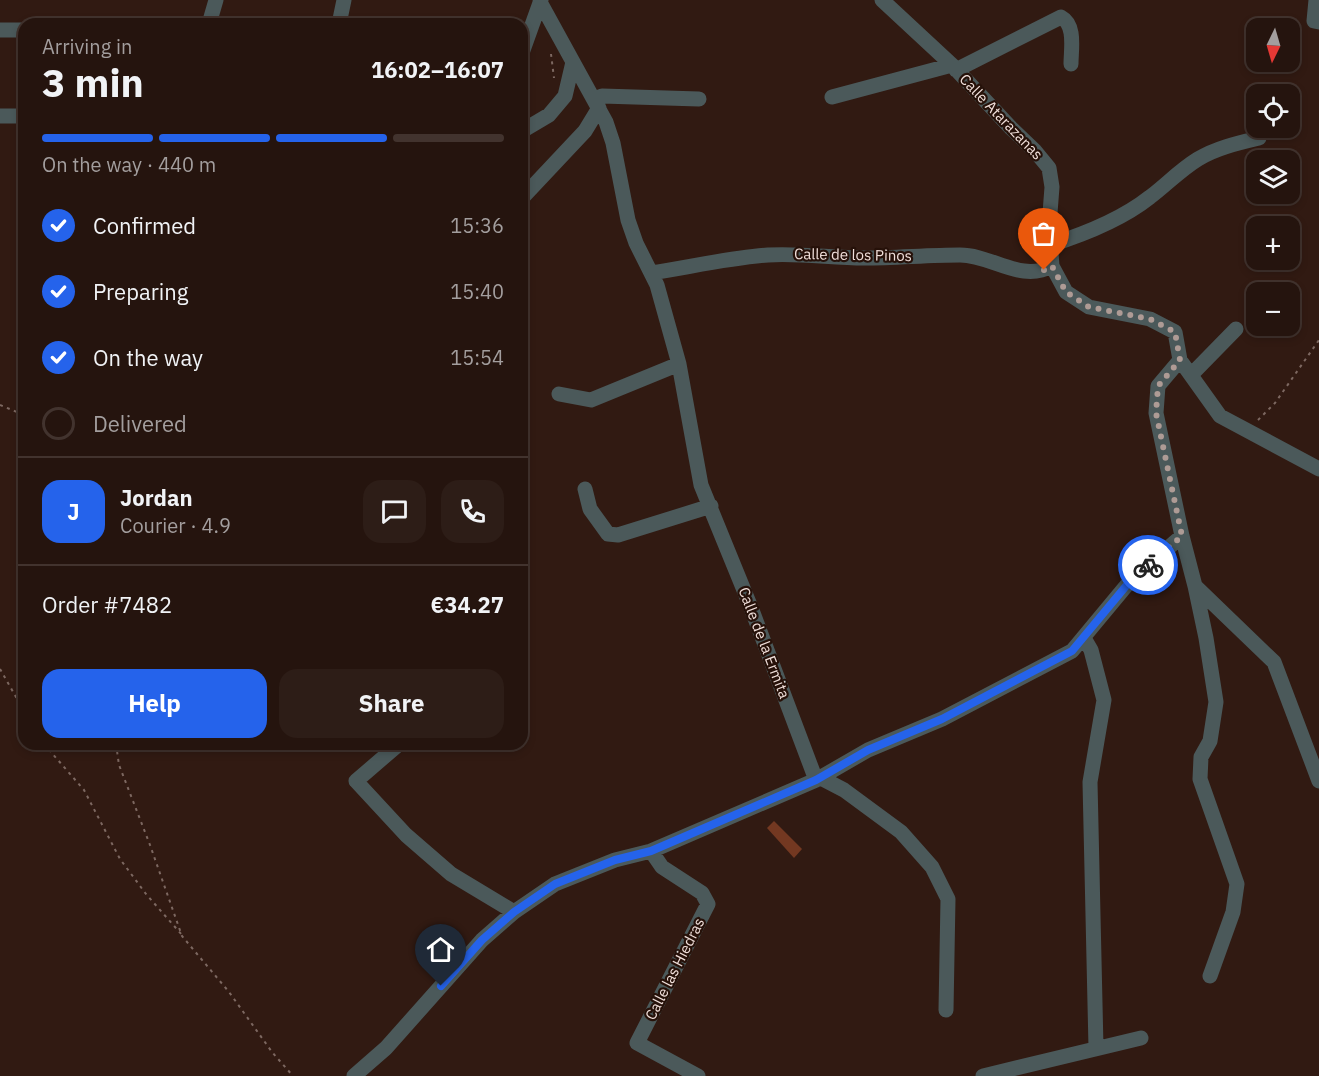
<!DOCTYPE html>
<meta charset="utf-8">
<style>
:root{--surface:#25140e;--page:#2d1d17;--text:#f1f3f6;--muted:#a39e9e;--line:#42332e;--accent:#2563eb}
body{margin:0;font-family:"IBM Plex Sans",sans-serif;background:var(--page);color:var(--text);height:100vh;display:flex;flex-direction:column;font-size:22px;white-space:nowrap}
*{box-sizing:border-box;margin:0}
p{font-size:20px;color:var(--muted)}
.icon{flex:none;width:33px;height:33px;fill:none;stroke:currentColor;stroke-width:2;stroke-linecap:round;stroke-linejoin:round}
.map{position:relative;flex:1;overflow:hidden}
.panel{position:absolute;left:18px;top:18px;width:510px;height:732px;display:flex;flex-direction:column;background:var(--surface);border-radius:18px;box-shadow:0 3px 9px #0003,0 0 0 2px var(--line)}
.panel>*{flex:none}
.needle{width:39px;rotate:185deg}
.fabs{position:absolute;left:1246px;top:18px;display:grid;gap:12px}
.fabs a{display:grid;place-items:center;width:54px;height:54px;border-radius:12px;background:var(--surface);box-shadow:0 3px 9px #0003,0 0 0 2px var(--line);font-size:30px}
.pin{position:absolute;display:grid;place-items:center;width:51px;height:51px;color:#fff;margin:-62px -26px;border-radius:50% 50% 50% 0;rotate:-45deg;box-shadow:0 0 6px #0007}
.pin .icon{rotate:45deg}
.courier{position:absolute;display:grid;place-items:center;width:60px;height:60px;margin:-30px;border:4px solid #2563eb;border-radius:50%;background:#fff;color:#222;box-shadow:0 2px 8px #0007}
.summary em{font-style:normal;font-weight:700}
.summary div{display:flex;flex-direction:column-reverse}
.summary{display:flex;align-items:center;justify-content:space-between;height:102px;padding:0 24px}
h1{font-size:39px;font-weight:700;line-height:45px}
.bar{display:grid;grid-template-columns:repeat(4,1fr);gap:9px 6px;align-content:center;height:72px;padding:0 24px}
.bar i{height:8px;border-radius:4px;background:var(--line)}
.bar .active{background:var(--accent)}
.bar p{grid-column:span 4}
.line{display:flex;align-items:center;gap:15px;padding:0 24px;border-top:2px solid var(--line)}
.line div{flex:1}
.round{display:grid;place-items:center;flex:none;width:63px;height:63px;border-radius:18px;background:var(--page)}
ol{padding:0 24px;list-style:none}
li{display:flex;align-items:center;gap:18px;height:66px}
li p{margin-inline-start:auto}
li .icon{padding:6px;border-radius:50%;background:var(--accent);color:#fff;stroke-width:4}
li:last-child{color:var(--muted)}
li i{width:33px;height:33px;border:3px solid var(--line);border-radius:50%}
.primary-button{display:flex;gap:12px;margin-top:auto;padding:12px 24px}
.primary-button a{flex:1;height:69px;border-radius:18px;background:var(--accent);color:#fff;font-size:24px;font-weight:700;line-height:69px;text-align:center}
.primary-button a+a{background:var(--page);color:var(--text)}
.map>svg:first-child{display:block}
.building{fill:#733821}
.lines{fill:none;stroke-linecap:round;stroke-linejoin:round}
.path{stroke:#7d6861;stroke-width:2;stroke-dasharray:3 4.5;stroke-linecap:butt}
.minor{stroke:#4b595a;stroke-width:15}
.done{stroke:#ae9b95;stroke-width:6;stroke-dasharray:0 10.8}
.route{stroke:#2563eb;stroke-width:8}
.labels{text-anchor:middle;stroke-width:4.5;stroke-linejoin:round;paint-order:stroke}
.street-label{font-size:15px;fill:#f1e0db;stroke:#261109}
</style>
<div class="map">
<svg width="1319" height="1076" viewBox="0 0 1319 1076">
<rect width="100%" height="100%" fill="#311a12"/>
<path class="building" d="M774,821L802,849L794,858L767,828Z"/>
<g class="lines">
<path class="path" d="M551,54L554,78
M0,405L24,415
M1258,420L1275,403L1319,340
M0,669L24,711
M44,744L84,790L120,859L146,894L182,935
M116,744L119,765L150,845L182,936L229,992L272,1052L293,1076"/>
<path class="minor" d="M882,0L952,65L1011,128L1035,151L1049,168L1052,187L1049,226L1052,266L1066,292L1089,307L1150,319L1175,332L1180,360L1220,416L1319,469
M1316,0L1314,21L1319,22
M540,2L606,122L613,143L628,220L636,243L657,285L679,364L701,485L750,605L816,780
M209,24L216,0
M339,24L344,0
M0,30H24
M522,53L541,0
M956,70L1061,17C1076,25 1071,49 1071,64
M832,97L952,65
M594,99L602,96L699,99
M0,116H24
M522,131L549,115L565,96L573,62
M522,198L585,131L599,108
M1050,245C1085,234 1121,220 1150,197C1166,185 1180,170 1198,159C1216,148 1238,143 1259,138
M651,273C690,267 729,258 768,255C801,253 832,258 864,258C896,258 928,255 960,255C992,255 1021,283 1052,266
M1180,360L1158,386L1156,413L1182,536L1195,586L1274,662L1319,781
M1191,375L1236,329
M559,394L591,400L679,364
M585,489L590,509L608,534L618,535L711,506
M1195,586L1206,638L1216,702L1210,741L1201,757L1200,779L1237,884L1233,912L1210,976
M1084,638L1091,650L1104,700L1090,782L1096,1048
M399,744L356,781L406,835L451,874L514,912
M821,778L844,790L901,832L932,867L948,899L946,1010
M651,851L662,867L702,893L708,904L637,1043L698,1076
M354,1076L386,1048L482,940L514,912L555,884L615,860L651,851L816,780L868,750L942,719L1072,651L1131,580L1182,536
M983,1076L1141,1038"/>
</g>
<g class="lines">
<path class="done" d="M1044,270L1052,266L1066,292L1089,307L1150,319L1175,332L1180,360L1158,386L1156,413L1182,536L1148,565"/>
<path class="route" d="M441,986L482,940L514,912L555,884L615,860L651,851L816,780L868,750L942,719L1072,651L1131,580L1148,565"/>
</g>
<g class="labels">
<g class="street-label">
<text transform="translate(1001 117) rotate(46)" y="5">Calle Atarazanas</text>
<text transform="translate(853 255) rotate(1)" y="5">Calle de los Pinos</text>
<text transform="translate(764 643) rotate(69)" y="5">Calle de la Ermita</text>
<text transform="translate(675 969) rotate(-63)" y="5">Calle las Hiedras</text>
</g>
</g>
</svg>
<div class="fabs">
<a><svg class="needle" viewBox="-14 -14 28 28"><path d="M0-13l5 13h-10z" fill="#e53935"/><path d="M0 13l5-13h-10z" fill="#a39e9e"/></svg></a>
<a><svg class="icon" aria-label="locate" viewBox="0 0 24 24"><circle cx="12" cy="12" r="6"/><path d="M12 2v4M12 18v4M2 12h4M18 12h4"/></svg></a>
<a><svg class="icon" aria-label="layers" viewBox="0 0 24 24"><path d="M12 4l9 5-9 5-9-5zM3 14l9 5 9-5"/></svg></a>
<a>+</a>
<a>−</a>
</div>
<div class="pin" style="left:1044px;top:270px;background:#ea580c"><svg class="icon" aria-label="bag" viewBox="0 0 24 24"><path d="M5 8h14l-1 12H6zM9 8a3 3 0 0 1 6 0"/></svg></div>
<div class="pin" style="left:441px;top:986px;background:#1f2937"><svg class="icon" aria-label="home" viewBox="0 0 24 24"><path d="M3 11l9-7 9 7M6 9v11h12V9"/></svg></div>
<div class="courier" style="left:1148px;top:565px"><svg class="icon" aria-label="bike" viewBox="0 0 24 24"><circle cx="6" cy="16" r="4"/><circle cx="18" cy="16" r="4"/><path d="M6 16l4-8h5l3 8M10 8l3 8H6M13 5h3"/></svg></div>
<section class="panel">
<div class="summary"><div><h1>3 min</h1><p>Arriving in</p></div><em>16:02–16:07</em></div>
<div class="bar"><i class="active"></i><i class="active"></i><i class="active"></i><i></i><p>On the way · 440 m</p></div>
<ol>
<li><svg class="icon" aria-label="check" viewBox="0 0 24 24"><path d="M5 12l5 5 9-10"/></svg>Confirmed<p>15:36</p></li>
<li><svg class="icon" aria-label="check" viewBox="0 0 24 24"><path d="M5 12l5 5 9-10"/></svg>Preparing<p>15:40</p></li>
<li><svg class="icon" aria-label="check" viewBox="0 0 24 24"><path d="M5 12l5 5 9-10"/></svg>On the way<p>15:54</p></li>
<li><i></i>Delivered</li>
</ol>
<div class="line" style="height:108px"><b class="round" style="background:var(--accent);color:#fff">J</b><div><b>Jordan</b><p>Courier · 4.9</p></div><a class="round"><svg class="icon" aria-label="chat" viewBox="0 0 24 24"><path d="M4 5h16v11H9l-5 4z"/></svg></a><a class="round"><svg class="icon" aria-label="phone" viewBox="0 0 24 24"><path d="M5 4h4l2 5-3 2q2 4 5 5l2-3 5 2v4C11 20 4 13 5 4z"/></svg></a></div>
<div class="line" style="height:78px"><div>Order #7482</div><b>€34.27</b></div>
<div class="primary-button"><a>Help</a><a>Share</a></div>
</section>
</div>
